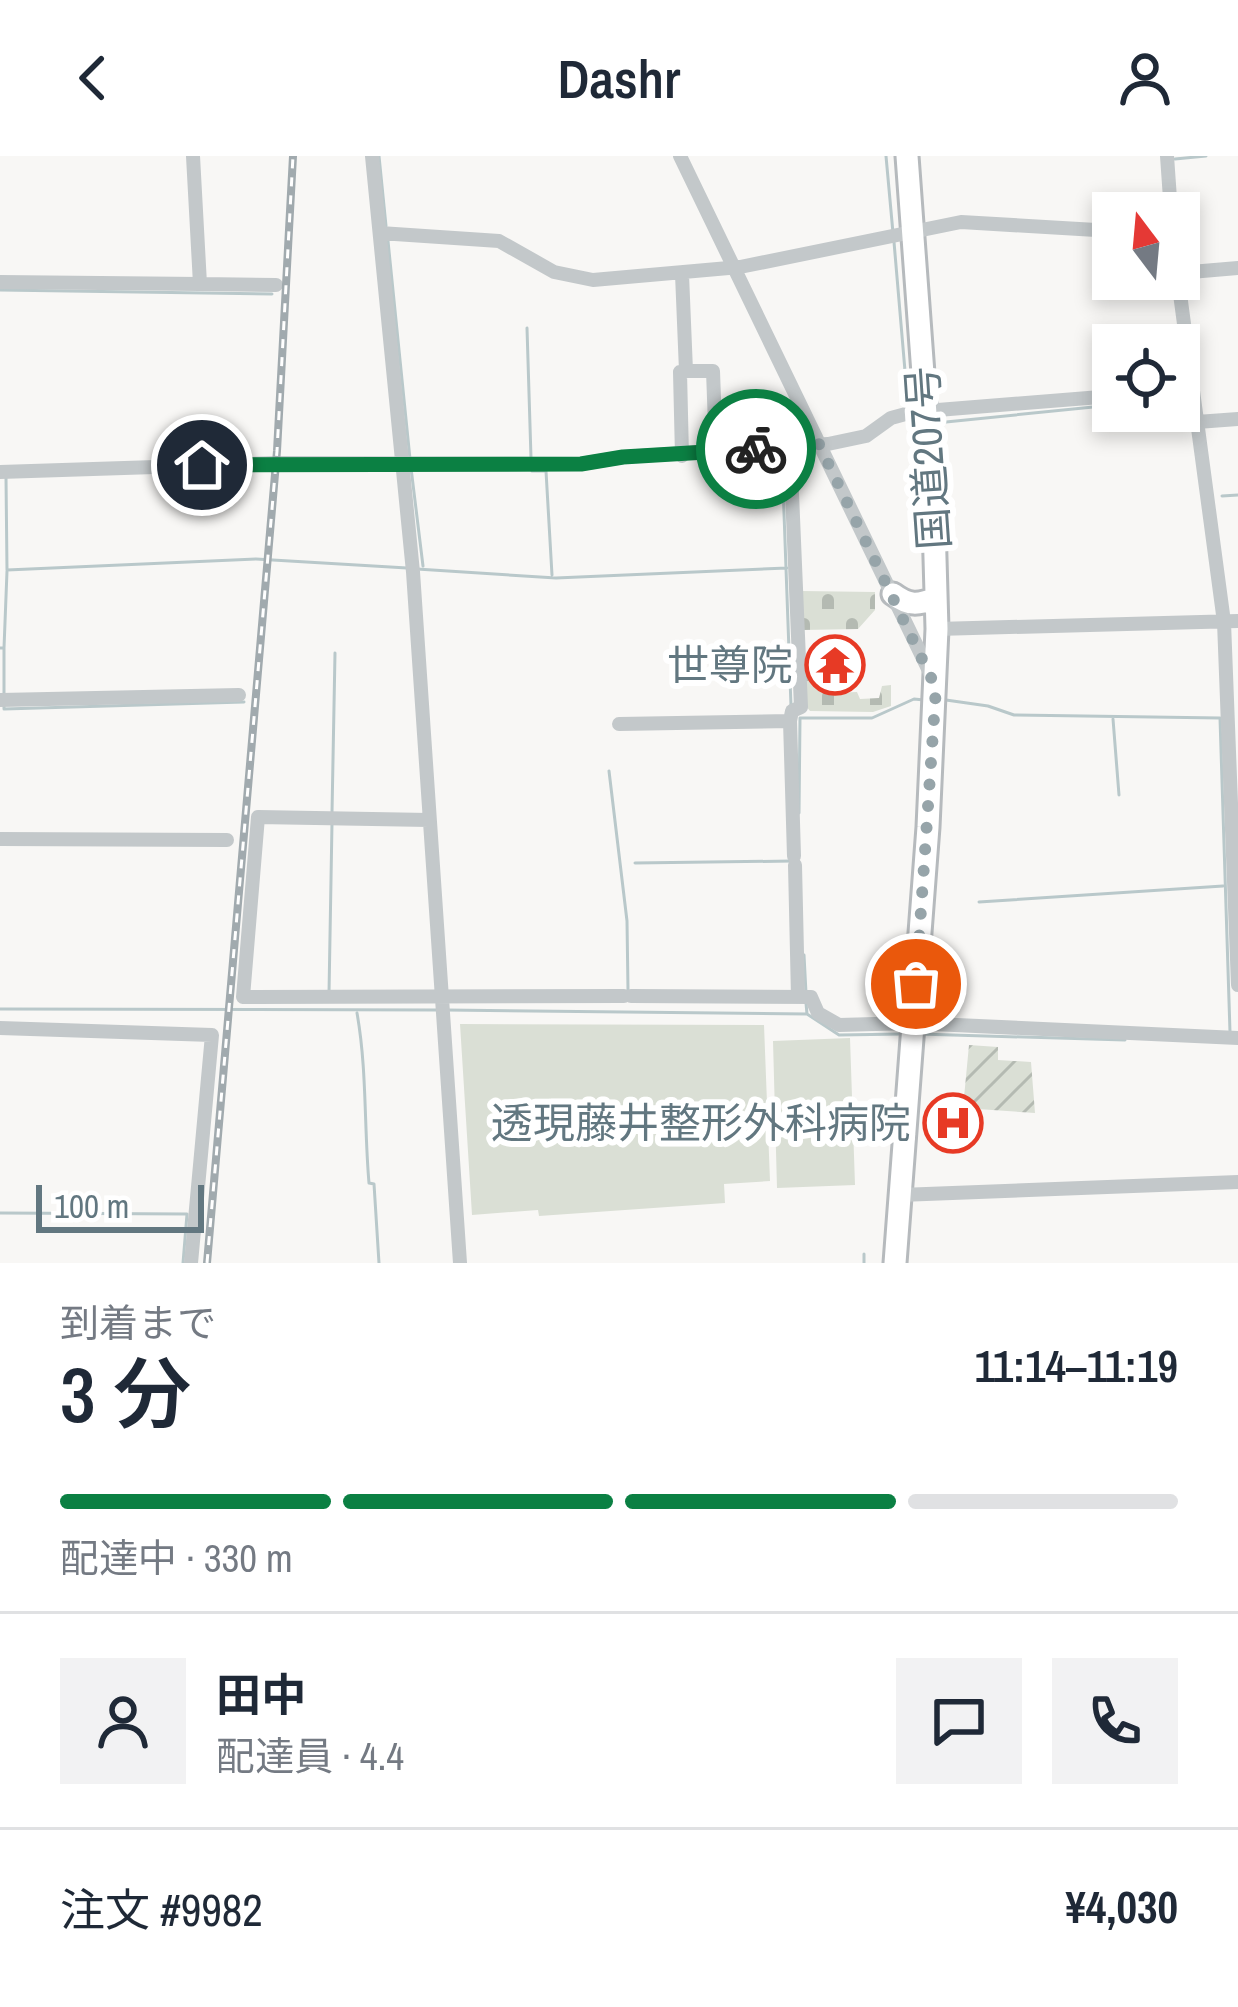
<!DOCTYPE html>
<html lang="ja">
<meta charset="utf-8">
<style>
:root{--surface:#fff;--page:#f2f2f3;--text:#1f2937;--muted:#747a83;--line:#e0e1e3;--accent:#0b8043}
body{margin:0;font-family:"Archivo Narrow","Noto Sans JP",sans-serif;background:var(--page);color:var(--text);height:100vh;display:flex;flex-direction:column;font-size:45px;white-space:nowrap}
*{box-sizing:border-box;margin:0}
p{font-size:39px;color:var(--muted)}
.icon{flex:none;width:66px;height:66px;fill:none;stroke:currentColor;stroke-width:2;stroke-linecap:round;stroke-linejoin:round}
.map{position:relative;height:1107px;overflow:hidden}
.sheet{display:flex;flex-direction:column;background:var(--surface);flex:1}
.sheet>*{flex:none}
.needle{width:78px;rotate:344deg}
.buttons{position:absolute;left:1092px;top:36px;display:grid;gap:24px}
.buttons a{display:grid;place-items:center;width:108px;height:108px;border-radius:0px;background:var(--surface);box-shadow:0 6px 18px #0003;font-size:60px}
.scale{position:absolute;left:36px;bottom:30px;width:168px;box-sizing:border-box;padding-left:12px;border:6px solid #627780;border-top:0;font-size:33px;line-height:42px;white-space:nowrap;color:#627780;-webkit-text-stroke:9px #fff;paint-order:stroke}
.pin{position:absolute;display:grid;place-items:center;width:102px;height:102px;color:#fff;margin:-51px;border:6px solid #fff;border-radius:50%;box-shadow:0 3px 12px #0007}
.courier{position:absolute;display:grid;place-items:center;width:120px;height:120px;margin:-60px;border:9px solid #0b8043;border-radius:50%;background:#fff;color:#222;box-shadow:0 3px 15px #0007}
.head em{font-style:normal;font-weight:600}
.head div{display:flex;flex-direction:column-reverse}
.head{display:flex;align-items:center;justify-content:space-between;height:204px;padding:0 60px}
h1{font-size:78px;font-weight:600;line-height:90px}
.bar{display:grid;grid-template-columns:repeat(4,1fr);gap:18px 12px;align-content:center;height:144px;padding:0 60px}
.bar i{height:15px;border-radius:9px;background:var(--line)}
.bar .on{background:var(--accent)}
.bar p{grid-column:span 4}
.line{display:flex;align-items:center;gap:30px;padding:0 60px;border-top:3px solid var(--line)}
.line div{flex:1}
.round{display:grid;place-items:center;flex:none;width:126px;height:126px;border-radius:0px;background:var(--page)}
header{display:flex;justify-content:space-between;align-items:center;height:156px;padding:0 60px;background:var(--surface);font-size:54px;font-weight:600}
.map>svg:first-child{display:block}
.grass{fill:#dadfd5}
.cemetery{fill:url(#cemetery-stones)}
.garden{fill:url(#garden-furrows)}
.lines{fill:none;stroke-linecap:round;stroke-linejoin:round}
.stream{stroke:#b9c8ca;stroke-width:3}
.highway-casing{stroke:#b6babd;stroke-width:27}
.minor{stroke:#c3c8ca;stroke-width:14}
.highway{stroke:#fff;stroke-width:21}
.rail-casing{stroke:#a1aaae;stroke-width:8}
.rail{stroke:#fff;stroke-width:3;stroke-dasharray:9;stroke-linecap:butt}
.done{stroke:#96a4a9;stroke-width:12;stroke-dasharray:0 21.6}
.route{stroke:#0b8043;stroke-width:15}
.labels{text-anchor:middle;stroke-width:12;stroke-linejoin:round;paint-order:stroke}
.street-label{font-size:42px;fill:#627780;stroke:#fff}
.poi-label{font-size:42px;fill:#627780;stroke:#fff;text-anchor:end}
</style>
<header><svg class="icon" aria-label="back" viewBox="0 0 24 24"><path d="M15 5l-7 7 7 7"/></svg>Dashr<svg class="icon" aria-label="person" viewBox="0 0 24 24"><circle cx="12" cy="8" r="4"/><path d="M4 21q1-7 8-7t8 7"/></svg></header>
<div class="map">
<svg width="1238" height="1107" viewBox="0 0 1238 1107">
<defs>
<pattern id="cemetery-stones" width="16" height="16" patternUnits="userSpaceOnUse" patternTransform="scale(3)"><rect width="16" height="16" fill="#dadfd5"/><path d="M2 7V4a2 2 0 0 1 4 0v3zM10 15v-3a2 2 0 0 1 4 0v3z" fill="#b4bab2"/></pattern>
<pattern id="garden-furrows" width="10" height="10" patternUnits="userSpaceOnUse" patternTransform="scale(3)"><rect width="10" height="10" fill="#dadfd5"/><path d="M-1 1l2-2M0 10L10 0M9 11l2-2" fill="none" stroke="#b4bab2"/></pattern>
</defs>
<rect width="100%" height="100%" fill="#f8f7f5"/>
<path class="grass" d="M460,868L764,869L770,1025L724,1028L725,1047L539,1060L538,1054L472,1059Z
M850,882L855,1029L777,1032L773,885Z"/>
<path class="cemetery" d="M802,435L875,436V454L858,473L803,474Z
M830,514L831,537L857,536L860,543L879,542L882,530L891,529V550L873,556L810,555L805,549L804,517Z"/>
<path class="garden" d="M969,889L998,891V904L1031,906L1035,957L963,952Z"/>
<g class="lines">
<path class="stream" d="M379,0L386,70
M886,0L893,77
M1175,3L1206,0
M388,85L410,303
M894,86L908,250
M0,134L272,138
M527,172L531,302
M936,267L1113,249
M782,302L791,550
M532,311V315H546L552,419
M411,312L423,410
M6,321L7,414L256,403L407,412
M1222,340L1238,339
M417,413L556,422L787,412
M0,492H4L7,415
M4,492V538
M946,544L988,550L1014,559L1220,562L1230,876
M4,548V553L244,546
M1113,563L1119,639
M609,615L627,765L628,834
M332,657L335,497
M799,657L800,562H872L914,543L924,544
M635,707L792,705
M979,746L1223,730
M804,799L806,837
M329,837L332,667
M806,847L807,858
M0,853L436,854
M446,854L807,858L839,879L903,878
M357,857C367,913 364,970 369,1027L374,1028L379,1107
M919,878L1125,884
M0,1057L187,1058L183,1107
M864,1107V1098"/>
<g class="highway-casing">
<path id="highway" d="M893,438C909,450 918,449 936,442
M895,1107L928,671L937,473L934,367L907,0"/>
</g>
<path class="minor" d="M372,0L413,416L460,1107
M680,0L931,519
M1167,0L1171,57
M380,77L499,85L554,116L593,124L740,111L961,66L1113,75
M1179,117L1238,112
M682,118L686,215H713L716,297
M1178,123L1224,466L1238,829
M0,126L200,128L193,0
M200,128L276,129
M1197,266L1238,263
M790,290L801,551L792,555L790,565L794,700
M682,300L680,216L686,215
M0,316L276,307L581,308L623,301L828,288L866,280L891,262L913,256L1113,240
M937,473L1238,465
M0,544L239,539
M619,568L790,565
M429,664L258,661L243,841L624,840
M0,683L227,684
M795,709L798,841
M631,840L811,841L818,857L839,869L912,867L1238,882
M0,872L212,879L191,1107
M900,1039L1238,1026"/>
<use href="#highway" class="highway"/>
<g class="rail-casing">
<path id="rail" d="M207,1107L277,295L293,0"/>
</g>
<use href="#rail" class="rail"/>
</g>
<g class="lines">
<path class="done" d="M756,293L818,286L936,532L916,828"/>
<path class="route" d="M202,309L581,308L623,301L756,293"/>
</g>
<defs>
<g id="temple-ring" transform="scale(3)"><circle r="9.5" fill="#fff" stroke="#e73a25" stroke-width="1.5"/><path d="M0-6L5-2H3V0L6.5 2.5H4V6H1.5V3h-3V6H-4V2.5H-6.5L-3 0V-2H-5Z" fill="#e73a25"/></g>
<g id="hospital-ring" transform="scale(3)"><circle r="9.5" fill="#fff" stroke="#e73a25" stroke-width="1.5"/><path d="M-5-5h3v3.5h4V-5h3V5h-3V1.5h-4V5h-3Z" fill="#e73a25"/></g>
</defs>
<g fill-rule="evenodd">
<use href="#temple-ring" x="835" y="509"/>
<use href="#hospital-ring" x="953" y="967"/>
</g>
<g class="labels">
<g class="street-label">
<text transform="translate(928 302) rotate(-94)" y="15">国道207号</text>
</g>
<g class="poi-label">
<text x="793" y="524">世尊院</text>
<text x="911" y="982">透現藤井整形外科病院</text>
</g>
</g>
</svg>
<div class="buttons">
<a><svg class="needle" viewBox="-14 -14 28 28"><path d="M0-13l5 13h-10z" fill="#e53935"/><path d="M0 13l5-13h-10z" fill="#747a83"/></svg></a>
<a><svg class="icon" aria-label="locate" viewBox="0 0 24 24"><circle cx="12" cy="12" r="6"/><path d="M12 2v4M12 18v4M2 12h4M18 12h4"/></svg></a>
</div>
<div class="scale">100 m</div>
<div class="pin" style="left:916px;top:828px;background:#ea580c"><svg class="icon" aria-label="bag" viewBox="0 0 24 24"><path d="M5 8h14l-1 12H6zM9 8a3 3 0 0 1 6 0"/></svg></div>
<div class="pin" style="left:202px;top:309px;background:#1f2937"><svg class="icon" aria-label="home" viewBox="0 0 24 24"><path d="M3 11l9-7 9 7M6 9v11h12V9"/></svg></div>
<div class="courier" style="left:756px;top:293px"><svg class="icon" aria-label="bike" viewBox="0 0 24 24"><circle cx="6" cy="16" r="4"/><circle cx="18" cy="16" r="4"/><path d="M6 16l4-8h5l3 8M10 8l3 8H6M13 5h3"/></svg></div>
</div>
<section class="sheet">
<div class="head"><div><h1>3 分</h1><p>到着まで</p></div><em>11:14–11:19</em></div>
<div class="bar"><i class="on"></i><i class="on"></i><i class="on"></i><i></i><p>配達中 · 330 m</p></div>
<div class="line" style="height:216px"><a class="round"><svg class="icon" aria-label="person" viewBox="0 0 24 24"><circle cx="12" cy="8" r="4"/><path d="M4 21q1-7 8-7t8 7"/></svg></a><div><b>田中</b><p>配達員 · 4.4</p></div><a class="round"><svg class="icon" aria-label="chat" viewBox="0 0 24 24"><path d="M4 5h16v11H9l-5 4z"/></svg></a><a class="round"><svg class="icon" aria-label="phone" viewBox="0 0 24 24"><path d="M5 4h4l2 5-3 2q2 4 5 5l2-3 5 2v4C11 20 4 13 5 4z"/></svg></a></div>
<div class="line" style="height:156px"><div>注文 #9982</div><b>¥4,030</b></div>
</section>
